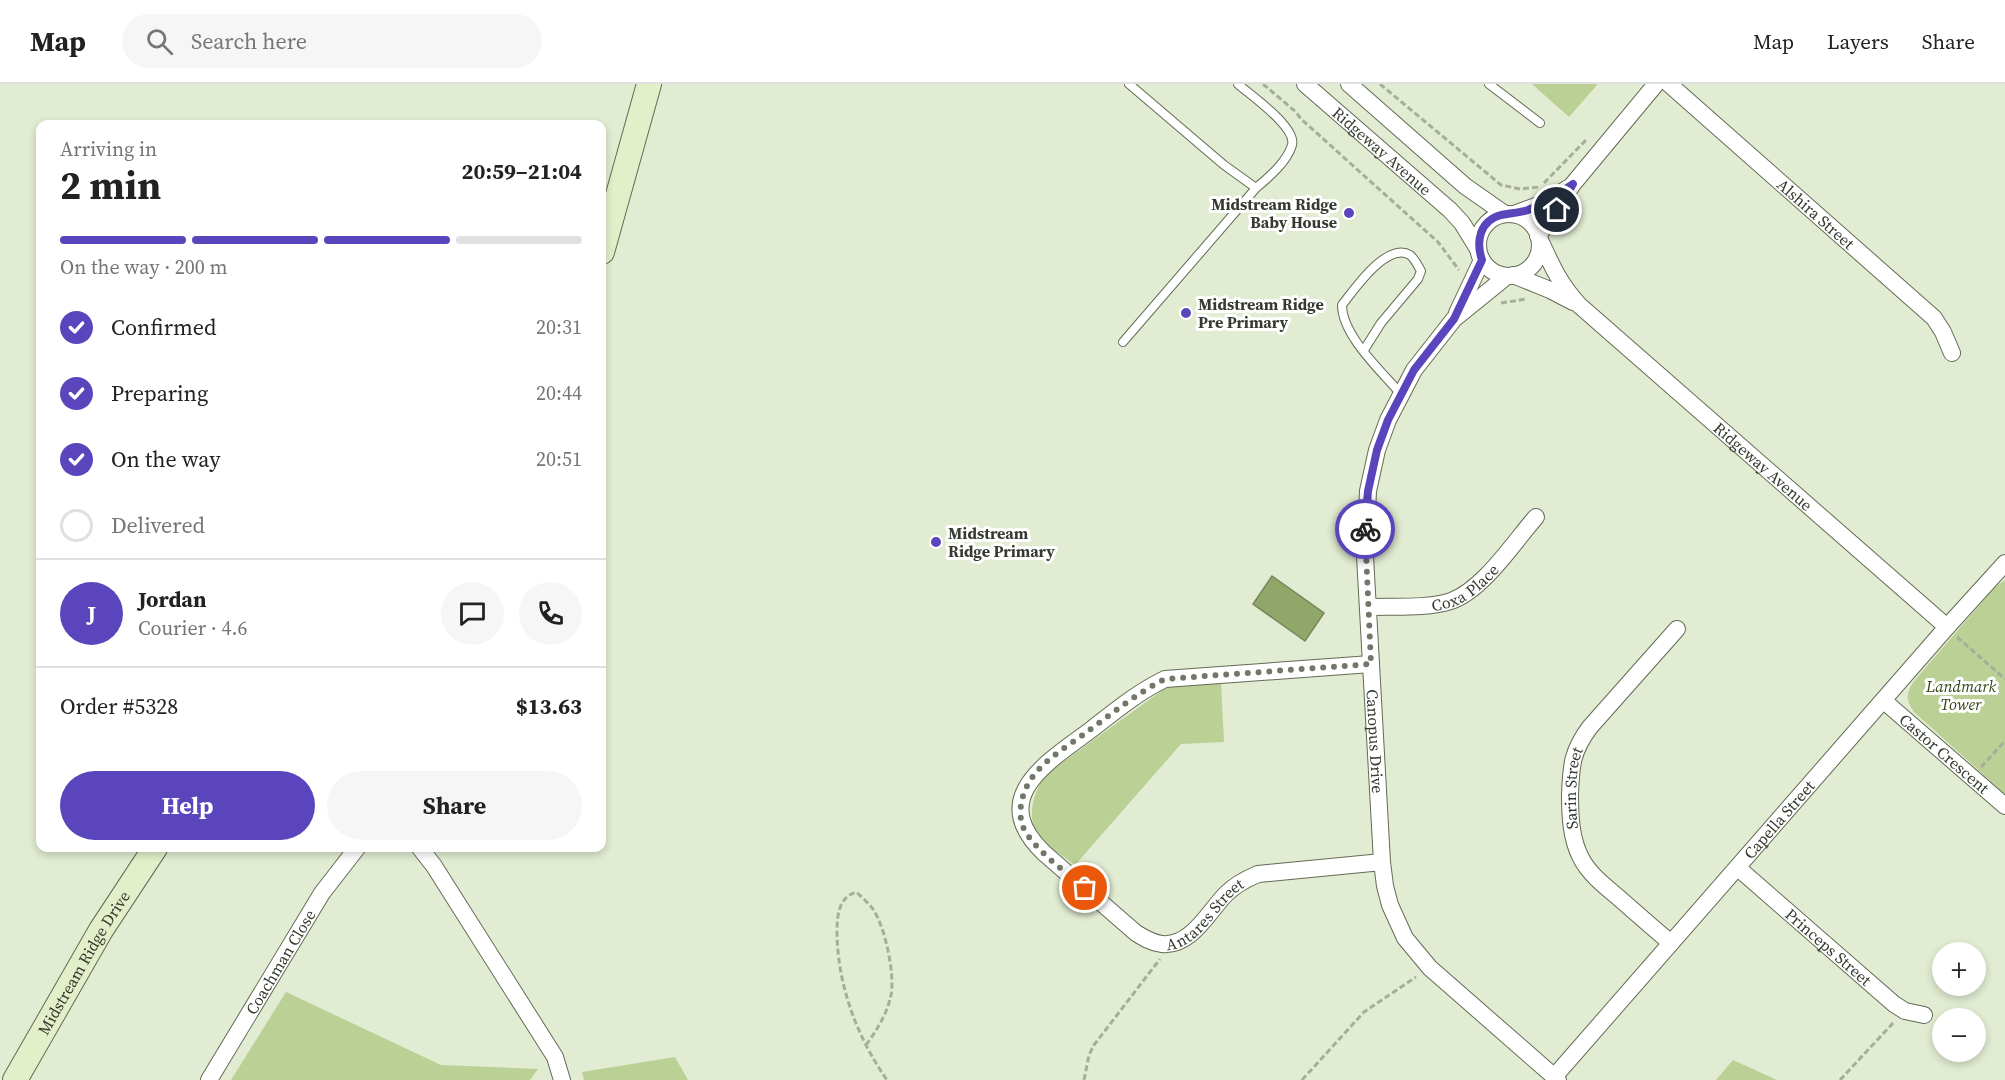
<!DOCTYPE html>
<meta charset="utf-8">
<style>
:root{--surface:#fff;--page:#f6f6f6;--text:#222;--muted:#767676;--line:#e0e0e0;--accent:#5b45bd}
body{margin:0;font-family:"Source Serif 4",serif;background:var(--page);color:var(--text);height:100vh;display:flex;flex-direction:column;font-size:22px;white-space:nowrap}
*{box-sizing:border-box;margin:0}
p{font-size:20px;color:var(--muted)}
.icon{flex:none;width:33px;height:33px;fill:none;stroke:currentColor;stroke-width:2;stroke-linecap:round;stroke-linejoin:round}
.map{position:relative;flex:1;overflow:hidden}
.sheet{position:absolute;left:36px;top:36px;width:570px;height:732px;display:flex;flex-direction:column;background:var(--surface);border-radius:12px;box-shadow:0 3px 9px #0003}
.sheet>*{flex:none}
.buttons{position:absolute;left:1932px;top:858px;display:grid;gap:12px}
.buttons a{display:grid;place-items:center;width:54px;height:54px;border-radius:50%;background:var(--surface);box-shadow:0 3px 9px #0003;font-size:30px}
.pin{position:absolute;display:grid;place-items:center;width:51px;height:51px;color:#fff;margin:-26px;border:3px solid #fff;border-radius:50%;box-shadow:0 2px 6px #0007}
.courier{position:absolute;display:grid;place-items:center;width:60px;height:60px;margin:-30px;border:4px solid #5b45bd;border-radius:50%;background:#fff;color:#222;box-shadow:0 2px 8px #0007}
.overview em{font-style:normal;font-weight:700}
.overview div{display:flex;flex-direction:column-reverse}
.overview{display:flex;align-items:center;justify-content:space-between;height:102px;padding:0 24px}
h1{font-size:39px;font-weight:700;line-height:45px}
.bar{display:grid;grid-template-columns:repeat(4,1fr);gap:9px 6px;align-content:center;height:72px;padding:0 24px}
.bar i{height:8px;border-radius:4px;background:var(--line)}
.bar .current{background:var(--accent)}
.bar p{grid-column:span 4}
.line{display:flex;align-items:center;gap:15px;padding:0 24px;border-top:2px solid var(--line)}
.line div{flex:1}
.round{display:grid;place-items:center;flex:none;width:63px;height:63px;border-radius:32px;background:var(--page)}
ol{padding:0 24px;list-style:none}
li{display:flex;align-items:center;gap:18px;height:66px}
li p{margin-inline-start:auto}
li .icon{padding:6px;border-radius:50%;background:var(--accent);color:#fff;stroke-width:4}
li:last-child{color:var(--muted)}
li i{width:33px;height:33px;border:3px solid var(--line);border-radius:50%}
.button{display:flex;gap:12px;margin-top:auto;padding:12px 24px}
.button a{flex:1;height:69px;border-radius:36px;background:var(--accent);color:#fff;font-size:24px;font-weight:700;line-height:69px;text-align:center}
.button a+a{background:var(--page);color:var(--text)}
header{display:flex;align-items:center;gap:36px;box-sizing:border-box;height:84px;padding:0 30px;background:var(--surface);border-bottom:2px solid var(--line)}
header strong{font-size:28px}
nav{display:flex;gap:33px;margin-inline-start:auto;font-size:21px}
.search{width:420px;height:54px;background:var(--page);display:flex;align-items:center;gap:15px;box-sizing:border-box;padding:0 21px;border-radius:33px;color:var(--muted);font-size:22px}
.map>svg:first-child{display:block}
.green{fill:#bad095}
.water{fill:#91a76a;stroke:#768659;stroke-width:1.5}
.lines{fill:none;stroke-linecap:round;stroke-linejoin:round}
.lane-casing{stroke:#636b55;stroke-width:10}
.street-casing{stroke:#636b55;stroke-width:18}
.secondary-casing{stroke:#636b55;stroke-width:26}
.path{stroke:#a6ae9a;stroke-width:3;stroke-dasharray:6 3;stroke-linecap:butt}
.lane{stroke:#fff;stroke-width:8}
.street{stroke:#fff;stroke-width:16}
.secondary{stroke:#e3efc9;stroke-width:24}
.done{stroke:#727869;stroke-width:6;stroke-dasharray:0 10.8}
.route{stroke:#5b45bd;stroke-width:8}
.poi-dot{fill:#5b45bd;stroke:#fff;stroke-width:2}
.labels{text-anchor:middle;stroke-width:6;stroke-linejoin:round;paint-order:stroke}
.street-label{font-size:16px;fill:#363a30;stroke:#fff}
.poi-label{font-size:16px;font-weight:bold;fill:#363a30;stroke:#fff;text-anchor:start}
.park-label{font-size:16px;font-style:italic;fill:#354316;stroke:#fff}
</style>
<header>
<strong>Map</strong>
<div class="search"><svg class="icon" aria-label="search" viewBox="0 0 24 24"><circle cx="10" cy="10" r="6"/><path d="M15 15l6 6"/></svg>Search here</div>
<nav><a>Map</a><a>Layers</a><a>Share</a></nav>
</header>
<div class="map">
<svg width="2005" height="996" viewBox="0 0 2005 996">
<rect width="100%" height="100%" fill="#e1ecd2"/>
<path class="green" d="M1532,0H1596L1597,1L1569,33Z
M2005,496V710L1914,628C1905,616 1906,608 1915,596L1995,503Z
M1221,598L1224,658L1181,660L1075,781C1063,772 1046,762 1038,750C1025,731 1035,707 1045,691L1164,605L1176,599Z
M286,908L441,981L538,985L530,996H231Z
M675,973L688,996H584L582,988Z
M1733,976L1777,996H1716Z"/>
<path class="water" d="M1272,492L1324,529L1305,557L1253,520Z"/>
<g class="lines">
<g class="lane-casing">
<path id="lane" d="M1129,0L1224,81L1256,104C1269,93 1287,78 1292,61C1297,43 1250,11 1238,0
M1489,0L1540,39
M1123,258L1256,104
M1364,266L1381,239L1418,195L1421,187C1418,182 1415,175 1410,171C1387,157 1354,206 1342,221C1342,251 1381,287 1400,309"/>
</g>
<g class="street-casing">
<g id="street">
<path id="s1" d="M1305,0L1450,126L1462,139L1478,165"/>
<path d="M1349,0L1465,102L1505,130"/>
<path id="s2" d="M1669,0L1934,234L1943,248L1952,269"/>
<path d="M1514,130L1547,118L1568,104"/>
<circle cx="1509" cy="161" r="31"/>
<path d="M1538,152L1573,100L1656,0"/>
<path id="s3" d="M1540,156C1552,182 1559,199 1579,221L1947,543"/>
<path d="M1513,191L1550,206L1573,218"/>
<path id="s4" d="M1507,192L1454,235L1414,286L1388,336L1377,366L1368,407L1365,472L1382,778L1385,802L1390,821L1405,854L1430,884L1558,996"/>
<path d="M1457,229L1482,176"/>
<path id="s5" d="M1368,523C1395,522 1426,525 1451,517C1483,506 1514,458 1536,433"/>
<path id="s6" d="M1371,580L1165,595C1138,608 1115,627 1092,645C1048,678 986,713 1044,769L1136,849C1144,854 1152,859 1162,860C1191,863 1209,827 1226,810C1236,800 1246,795 1258,790L1382,778"/>
<path id="s7" d="M1884,617L2005,722"/>
<path d="M420,764L434,782L555,973L562,996"/>
<path id="s8" d="M1738,784L1894,920L1905,927L1924,931"/>
<path id="s9" d="M1671,859C1653,844 1636,829 1619,814C1605,802 1589,790 1581,774C1571,755 1570,732 1570,711C1571,681 1572,667 1590,643L1677,545"/>
<path id="s10" d="M1554,993L1947,543L2005,479"/>
<path id="s11" d="M209,996L322,809L357,764"/>
</g>
</g>
<g class="secondary-casing">
<g id="secondary">
<path d="M602,168L649,0"/>
<path id="s12" d="M15,996L101,846L155,764"/>
</g>
</g>
<path class="path" d="M1263,0L1296,28L1301,35L1438,158L1459,186
M1380,0L1501,101L1520,105L1539,103
M1544,99L1588,54
M1501,219L1527,215
M1957,553L2005,595
M1981,683L2005,657
M866,961C877,946 887,930 891,911C895,889 885,843 873,825C868,819 862,813 856,808C838,814 837,832 837,850C838,902 857,953 887,996
M1084,996L1089,971L1094,961L1160,875
M1302,996L1364,928L1416,893
M1840,996L1894,938"/>
<use href="#lane" class="lane"/>
<use href="#street" class="street"/>
<use href="#secondary" class="secondary"/>
</g>
<g class="lines">
<path class="done" d="M1085,804C1067,789 1033,765 1023,743C1018,730 1021,714 1027,702C1039,678 1067,663 1088,647C1113,629 1137,609 1165,595L1371,580L1365,445"/>
<path class="route" d="M1365,445L1368,407L1377,366L1388,336L1414,286L1454,235L1482,176C1476,158 1479,137 1501,131C1510,129 1519,129 1528,126C1545,119 1559,110 1573,100L1557,126"/>
</g>
<g class="poi-dot">
<circle cx="1349" cy="129" r="6"/>
<circle cx="1186" cy="229" r="6"/>
<circle cx="936" cy="458" r="6"/>
</g>
<g class="labels">
<g class="street-label">
<text dy="6" stroke="none"><textPath href="#s1" startOffset="102">Ridgeway Avenue</textPath></text>
<text dy="6" stroke="none"><textPath href="#s2" startOffset="196">Alshira Street</textPath></text>
<text dy="6" stroke="none"><textPath href="#s3" startOffset="321">Ridgeway Avenue</textPath></text>
<text dy="6" stroke="none"><textPath href="#s5" startOffset="102">Coxa Place</textPath></text>
<text dy="6" stroke="none"><textPath href="#s4" startOffset="514">Canopus Drive</textPath></text>
<text dy="6" stroke="none"><textPath href="#s7" startOffset="80">Castor Crescent</textPath></text>
<text dy="6" stroke="none"><textPath href="#s9" startOffset="196">Sarin Street</textPath></text>
<text dy="6" stroke="none"><textPath href="#s10" startOffset="342">Capella Street</textPath></text>
<text dy="6" stroke="none"><textPath href="#s6" startOffset="662">Antares Street</textPath></text>
<text dy="6" stroke="none"><textPath href="#s8" startOffset="120">Princeps Street</textPath></text>
<text dy="6" stroke="none"><textPath href="#s11" startOffset="138">Coachman Close</textPath></text>
<text dy="6" stroke="none"><textPath href="#s12" startOffset="136">Midstream Ridge Drive</textPath></text>
</g>
<g class="poi-label">
<text x="1337" y="126" text-anchor="end">Midstream Ridge<tspan x="1337" dy="18">Baby House</tspan></text>
<text x="1198" y="226">Midstream Ridge<tspan x="1198" dy="18">Pre Primary</tspan></text>
<text x="948" y="455">Midstream<tspan x="948" dy="18">Ridge Primary</tspan></text>
</g>
<g class="park-label">
<text x="1961" y="608">Landmark<tspan x="1961" dy="18">Tower</tspan></text>
</g>
</g>
</svg>
<div class="buttons">
<a>+</a>
<a>−</a>
</div>
<div class="pin" style="left:1085px;top:804px;background:#ea580c"><svg class="icon" aria-label="bag" viewBox="0 0 24 24"><path d="M5 8h14l-1 12H6zM9 8a3 3 0 0 1 6 0"/></svg></div>
<div class="pin" style="left:1557px;top:126px;background:#1f2937"><svg class="icon" aria-label="home" viewBox="0 0 24 24"><path d="M3 11l9-7 9 7M6 9v11h12V9"/></svg></div>
<div class="courier" style="left:1365px;top:445px"><svg class="icon" aria-label="bike" viewBox="0 0 24 24"><circle cx="6" cy="16" r="4"/><circle cx="18" cy="16" r="4"/><path d="M6 16l4-8h5l3 8M10 8l3 8H6M13 5h3"/></svg></div>
<section class="sheet">
<div class="overview"><div><h1>2 min</h1><p>Arriving in</p></div><em>20:59–21:04</em></div>
<div class="bar"><i class="current"></i><i class="current"></i><i class="current"></i><i></i><p>On the way · 200 m</p></div>
<ol>
<li><svg class="icon" aria-label="check" viewBox="0 0 24 24"><path d="M5 12l5 5 9-10"/></svg>Confirmed<p>20:31</p></li>
<li><svg class="icon" aria-label="check" viewBox="0 0 24 24"><path d="M5 12l5 5 9-10"/></svg>Preparing<p>20:44</p></li>
<li><svg class="icon" aria-label="check" viewBox="0 0 24 24"><path d="M5 12l5 5 9-10"/></svg>On the way<p>20:51</p></li>
<li><i></i>Delivered</li>
</ol>
<div class="line" style="height:108px"><b class="round" style="background:var(--accent);color:#fff">J</b><div><b>Jordan</b><p>Courier · 4.6</p></div><a class="round"><svg class="icon" aria-label="chat" viewBox="0 0 24 24"><path d="M4 5h16v11H9l-5 4z"/></svg></a><a class="round"><svg class="icon" aria-label="phone" viewBox="0 0 24 24"><path d="M5 4h4l2 5-3 2q2 4 5 5l2-3 5 2v4C11 20 4 13 5 4z"/></svg></a></div>
<div class="line" style="height:78px"><div>Order #5328</div><b>$13.63</b></div>
<div class="button"><a>Help</a><a>Share</a></div>
</section>
</div>
